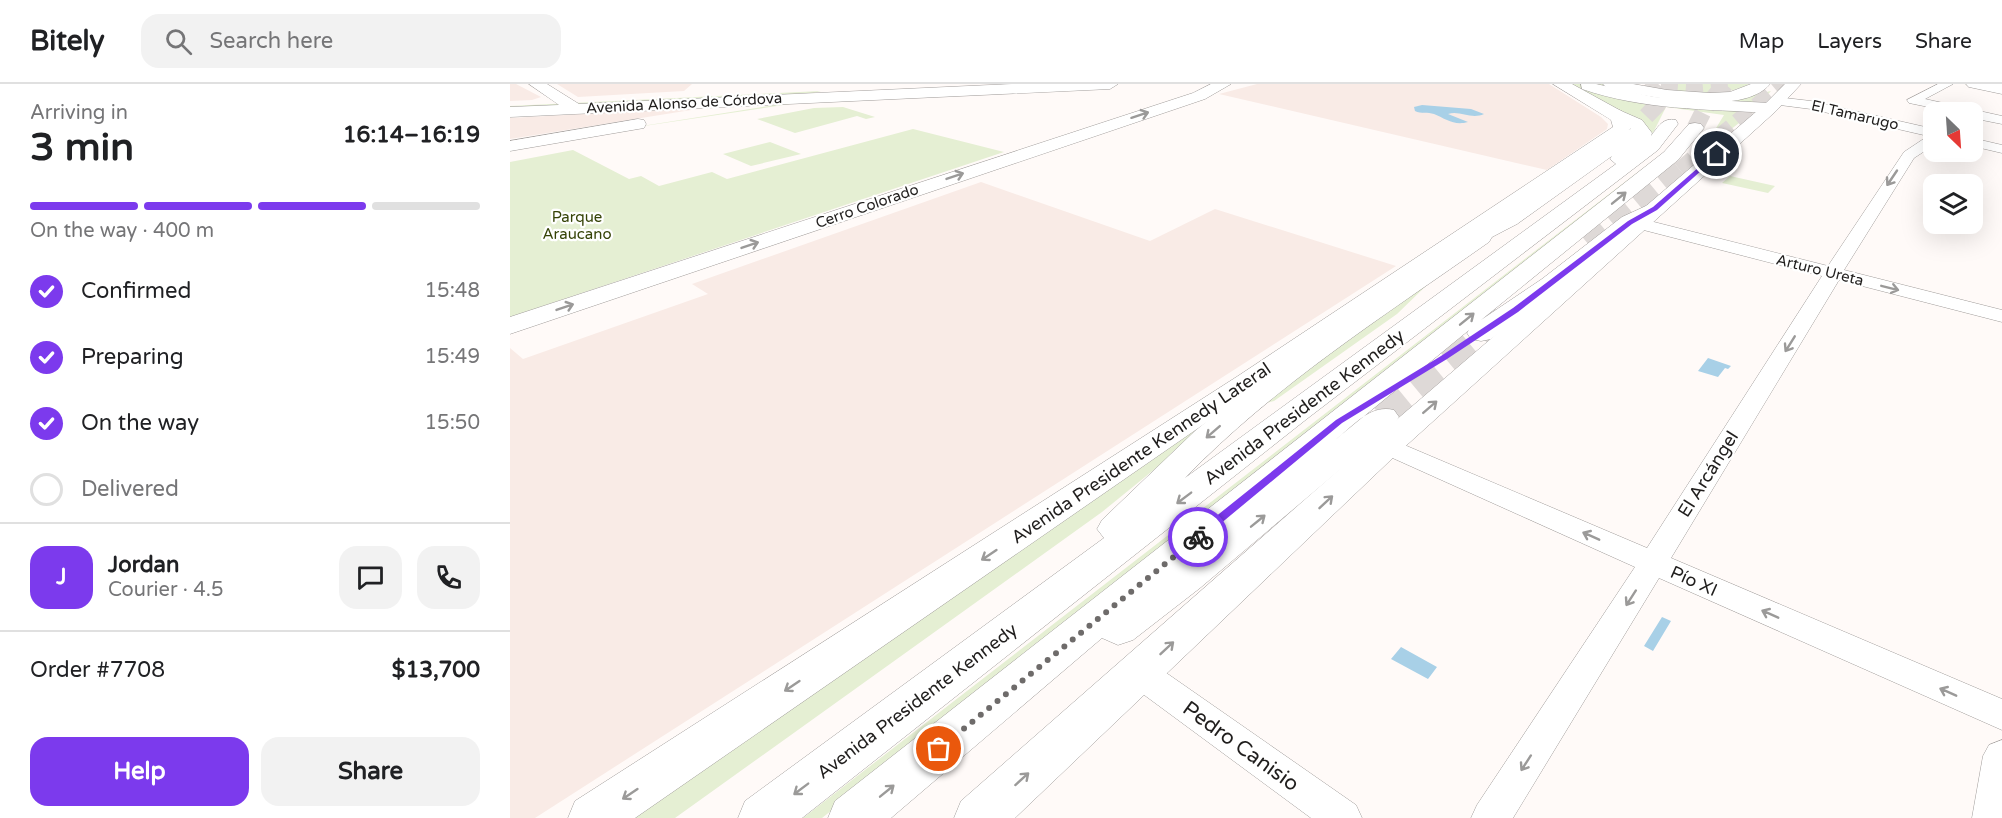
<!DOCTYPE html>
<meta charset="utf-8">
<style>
:root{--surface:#fff;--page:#f2f2f2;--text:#202124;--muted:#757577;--line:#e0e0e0;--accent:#7c3aed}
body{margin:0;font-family:"Varela Round",sans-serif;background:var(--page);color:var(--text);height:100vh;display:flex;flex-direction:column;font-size:22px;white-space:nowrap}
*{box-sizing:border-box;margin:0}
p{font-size:20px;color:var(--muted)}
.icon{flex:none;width:33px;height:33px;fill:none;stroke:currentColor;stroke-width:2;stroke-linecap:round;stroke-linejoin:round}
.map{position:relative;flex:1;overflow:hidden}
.side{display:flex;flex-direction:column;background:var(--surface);width:510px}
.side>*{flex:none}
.needle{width:39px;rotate:155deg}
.tools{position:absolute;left:1413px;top:18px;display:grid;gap:12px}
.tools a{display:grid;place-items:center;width:60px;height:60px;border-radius:12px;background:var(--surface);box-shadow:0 6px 24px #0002;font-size:30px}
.pin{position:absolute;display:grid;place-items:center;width:51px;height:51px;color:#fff;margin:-26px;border:3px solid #fff;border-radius:50%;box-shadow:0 2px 6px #0007}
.courier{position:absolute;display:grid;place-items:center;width:60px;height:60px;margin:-30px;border:4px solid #7c3aed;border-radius:50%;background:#fff;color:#222;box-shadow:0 2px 8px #0007}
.headline em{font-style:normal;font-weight:800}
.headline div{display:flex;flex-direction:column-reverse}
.headline{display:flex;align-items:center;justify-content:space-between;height:102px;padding:0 30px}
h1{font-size:39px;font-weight:800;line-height:45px}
.bar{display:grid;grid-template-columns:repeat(4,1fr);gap:9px 6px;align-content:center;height:72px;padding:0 30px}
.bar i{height:8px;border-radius:4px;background:var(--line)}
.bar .active{background:var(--accent)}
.bar p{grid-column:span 4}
.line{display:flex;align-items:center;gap:15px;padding:0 30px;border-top:2px solid var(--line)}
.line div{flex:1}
.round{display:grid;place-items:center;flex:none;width:63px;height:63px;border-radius:18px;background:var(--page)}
ol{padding:0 30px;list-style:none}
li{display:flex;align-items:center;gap:18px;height:66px}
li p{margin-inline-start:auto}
li .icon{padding:6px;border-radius:50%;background:var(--accent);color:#fff;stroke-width:4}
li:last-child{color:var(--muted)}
li i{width:33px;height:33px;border:3px solid var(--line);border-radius:50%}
.primary-button{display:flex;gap:12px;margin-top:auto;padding:12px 30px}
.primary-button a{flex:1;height:69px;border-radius:18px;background:var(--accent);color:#fff;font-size:24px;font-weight:800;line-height:69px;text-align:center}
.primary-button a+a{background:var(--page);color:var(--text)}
header{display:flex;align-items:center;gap:36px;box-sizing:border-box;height:84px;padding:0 30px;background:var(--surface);border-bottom:2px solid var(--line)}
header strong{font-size:28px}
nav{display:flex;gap:33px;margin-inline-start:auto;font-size:21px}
.search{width:420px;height:54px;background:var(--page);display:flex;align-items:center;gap:15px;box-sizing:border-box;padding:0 21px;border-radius:18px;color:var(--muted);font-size:22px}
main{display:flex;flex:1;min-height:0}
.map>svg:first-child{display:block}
.built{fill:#f9ebe6}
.green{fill:#e5efd3}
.water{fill:#a8d0e7}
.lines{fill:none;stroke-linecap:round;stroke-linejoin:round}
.highway-tunnel-far3{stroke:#ded9d7;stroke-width:17;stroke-dasharray:17 8;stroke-linecap:butt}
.highway-tunnel-far2{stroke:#ded9d7;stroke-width:22;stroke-dasharray:22 10;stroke-linecap:butt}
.highway-tunnel-far1{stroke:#ded9d7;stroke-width:28;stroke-dasharray:28 14;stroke-linecap:butt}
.highway-tunnel{stroke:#ded9d7;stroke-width:35;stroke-dasharray:35 18;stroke-linecap:butt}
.street-casing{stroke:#a09c9a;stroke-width:1}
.secondary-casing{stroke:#a09c9a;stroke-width:1}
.primary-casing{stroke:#a09c9a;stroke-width:1}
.highway-casing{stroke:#a09c9a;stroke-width:1}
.street{fill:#fff;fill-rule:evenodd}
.secondary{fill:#fff;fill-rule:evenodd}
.primary{fill:#fff;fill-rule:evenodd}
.highway{fill:#fff;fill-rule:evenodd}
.oneway{stroke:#9b9a99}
.route{fill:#7c3aed}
.done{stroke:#6e6b6a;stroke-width:6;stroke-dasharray:0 10.8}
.labels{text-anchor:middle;stroke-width:4.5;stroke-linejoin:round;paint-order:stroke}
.far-street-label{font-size:15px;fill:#201e1d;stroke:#fff}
.far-park-label{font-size:15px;fill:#354306;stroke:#fff}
.street-label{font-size:18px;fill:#201e1d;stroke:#fff}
.near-street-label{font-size:21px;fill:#201e1d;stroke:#fff}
</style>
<header>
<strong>Bitely</strong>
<div class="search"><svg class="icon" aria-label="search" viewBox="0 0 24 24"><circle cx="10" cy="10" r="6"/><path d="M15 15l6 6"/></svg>Search here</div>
<nav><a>Map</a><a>Layers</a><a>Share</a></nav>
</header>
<main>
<section class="side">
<div class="headline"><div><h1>3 min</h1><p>Arriving in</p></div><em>16:14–16:19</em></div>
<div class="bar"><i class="active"></i><i class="active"></i><i class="active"></i><i></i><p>On the way · 400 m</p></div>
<ol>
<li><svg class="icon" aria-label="check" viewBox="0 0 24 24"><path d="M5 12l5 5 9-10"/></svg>Confirmed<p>15:48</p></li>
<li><svg class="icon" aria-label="check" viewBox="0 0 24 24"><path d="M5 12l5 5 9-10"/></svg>Preparing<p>15:49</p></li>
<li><svg class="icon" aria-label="check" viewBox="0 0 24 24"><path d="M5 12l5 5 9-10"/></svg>On the way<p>15:50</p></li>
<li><i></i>Delivered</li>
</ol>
<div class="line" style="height:108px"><b class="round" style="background:var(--accent);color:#fff">J</b><div><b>Jordan</b><p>Courier · 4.5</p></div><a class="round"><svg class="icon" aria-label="chat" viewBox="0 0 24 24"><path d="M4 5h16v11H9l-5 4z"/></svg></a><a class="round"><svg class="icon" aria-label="phone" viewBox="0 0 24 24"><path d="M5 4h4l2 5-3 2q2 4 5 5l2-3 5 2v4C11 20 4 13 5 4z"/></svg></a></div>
<div class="line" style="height:78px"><div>Order #7708</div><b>$13,700</b></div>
<div class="primary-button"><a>Help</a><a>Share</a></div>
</section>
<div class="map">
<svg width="1492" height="734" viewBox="0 0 1492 734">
<rect width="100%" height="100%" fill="#fffaf8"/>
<path class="built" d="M0,0H6L31,13L22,16L0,17Z
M47,0H182L174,7L68,13Z
M747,0H1039L1091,33L1098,40L1097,45L1037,86L709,10Z
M200,23L0,55V34Z
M471,98L640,157L705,125L886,182L25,734H0V264L13,275L198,210L182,200Z"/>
<path class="green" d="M1059,0H1094L1161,12L1243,11L1261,7L1249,20L1099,10L1248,24L1210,54H1200L1214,31L1156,23L1143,49Z
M1156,0H1239C1212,14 1180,8 1151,6Z
M311,7L300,10L0,25V22Z
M293,18L94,48L277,19Z
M333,23L365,33L356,35L347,32L285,49L247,35L304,24Z
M403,45L494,68L0,233V78L63,66L119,95L131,92L149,102L202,88L217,95Z
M260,58L291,70L241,82L213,70Z
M1142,77L312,734H293L1025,167Z
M1220,92L1265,102L1258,109L1212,99Z
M919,199L887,230L764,317L756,319L783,290Z
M764,288L592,428L165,734H119Z"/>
<path class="water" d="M912,21L961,25L974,30C961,36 950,26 938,30L958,38C944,42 936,35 924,30C918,28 911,30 905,27L904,23Z
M1198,274L1221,282L1218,285L1215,284L1208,293L1188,287Z
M1152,533L1161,537L1143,567L1134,562Z
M891,563L927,583L918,595L881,575Z"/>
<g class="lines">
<path class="highway-tunnel-far3" d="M1151,0L1192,3L1224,0
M1185,44L1195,24L1215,0
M1098,64L1120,49L1148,20L1146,9L1134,0
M1170,86L1273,0"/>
<path class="highway-tunnel-far2" d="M1079,161L1172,84"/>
<path class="highway-tunnel-far1" d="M874,332L1001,227"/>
<path class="highway-tunnel" d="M873,333L875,331"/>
<g class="street-casing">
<path id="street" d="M1428,0H1443L1415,15L1492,32V40L1462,34V28H1443L1399,19L1397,16Z
M1266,13L1301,17L1424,45V61L1404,74L1334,186L1492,226V238L1329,196L1161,474L1492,615V646L1149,494L1003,734H961L967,721L1125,483L867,367L863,362L867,357L876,354L885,357L1137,464L1312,192L1122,143L1120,139L1128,134L1318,182L1394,68L1418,52L1301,25L1262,20V14Z
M1462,54L1492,61V69L1462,62Z
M630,575L642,579L846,721L852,734H801L618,599L613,589L618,579Z
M1492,656V734H1462L1473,672L1479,661Z"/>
</g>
<g class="secondary-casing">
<path id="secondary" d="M19,0H37L69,20L502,0H608L600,5L0,33V23L49,21Z
M701,0H721L695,15L0,250V233L683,9Z
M1093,0H1123L1157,6L1200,9L1220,8L1241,0H1260C1232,34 1133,12 1096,3Z
M128,35L134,36L136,40L134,44L0,67V57Z"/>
</g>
<g class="primary-casing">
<path id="primary" d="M1043,0H1062L1113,28L1120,39V45L125,734H58L65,717L728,292L1103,43L1101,36Z
M1275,0H1291L1266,27L888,369L505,734H444L451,717L864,355L1254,21Z
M1456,0H1492V10L1459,3Z"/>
</g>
<g class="highway-casing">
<path id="highway" d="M1071,0H1086L1144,13L1260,19L1268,24L1260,29C1196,25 1133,26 1072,5Z
M1102,23L1132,36L1142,49L1141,52C1148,43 1153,33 1166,36L1168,40L1148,66L798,334L292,734H228L235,717L594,454L587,445L592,436L685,347L765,282L942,162L938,157C941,151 981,136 991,130L1115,46L1121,45L1096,31L1094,28ZM1102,72L1100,75L1106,80L675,394C765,301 874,232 979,158L982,153L1007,140Z
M1185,39L1191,40L1194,44L1168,76L971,236L1032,195L1112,133L1138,121L1145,119L1152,121L1156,125C1149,135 1134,138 1125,145C1077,182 1030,219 981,255L971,257L961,255L957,249L959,246L825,356C843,342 860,320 884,326L889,333L884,340L690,504L623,556L608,561L592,554L381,734H318L325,717L1154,68L1179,40Z"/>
</g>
<use href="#street" class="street"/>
<use href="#secondary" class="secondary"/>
<use href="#primary" class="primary"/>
<use href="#highway" class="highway"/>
</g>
<defs><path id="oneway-shaft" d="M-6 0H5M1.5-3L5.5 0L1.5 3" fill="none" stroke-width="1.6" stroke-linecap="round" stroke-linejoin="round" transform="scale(1.5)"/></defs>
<g class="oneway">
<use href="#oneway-shaft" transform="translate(630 31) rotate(-18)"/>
<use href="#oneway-shaft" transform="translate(445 92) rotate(-19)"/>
<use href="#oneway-shaft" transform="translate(1382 94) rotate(124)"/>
<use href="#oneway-shaft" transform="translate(1109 114) rotate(-39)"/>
<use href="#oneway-shaft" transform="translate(240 161) rotate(-19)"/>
<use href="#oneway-shaft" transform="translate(1380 204) rotate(14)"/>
<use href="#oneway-shaft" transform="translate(55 223) rotate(-19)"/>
<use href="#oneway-shaft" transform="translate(957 235) rotate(-39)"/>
<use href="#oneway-shaft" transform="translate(1280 260) rotate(122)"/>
<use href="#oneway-shaft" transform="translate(920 323) rotate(-41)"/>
<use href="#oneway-shaft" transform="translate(703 348) rotate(139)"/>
<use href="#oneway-shaft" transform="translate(674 414) rotate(143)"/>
<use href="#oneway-shaft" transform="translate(816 418) rotate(-43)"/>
<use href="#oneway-shaft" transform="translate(748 437) rotate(-39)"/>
<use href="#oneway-shaft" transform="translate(1081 452) rotate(-156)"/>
<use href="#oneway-shaft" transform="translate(479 471) rotate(146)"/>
<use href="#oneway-shaft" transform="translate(1121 514) rotate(123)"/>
<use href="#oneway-shaft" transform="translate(1260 530) rotate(-156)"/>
<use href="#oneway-shaft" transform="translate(657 564) rotate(-43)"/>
<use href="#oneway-shaft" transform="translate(282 602) rotate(146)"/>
<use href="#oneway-shaft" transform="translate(1438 608) rotate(-156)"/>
<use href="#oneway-shaft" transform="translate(1016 679) rotate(123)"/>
<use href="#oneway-shaft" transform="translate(512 695) rotate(-42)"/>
<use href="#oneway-shaft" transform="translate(291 705) rotate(143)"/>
<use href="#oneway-shaft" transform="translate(377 707) rotate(-39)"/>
<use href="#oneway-shaft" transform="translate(120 710) rotate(146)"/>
</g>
<path class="route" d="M1205,69L1210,70L1147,126L1122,140L1008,228L937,275L832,339L692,455H684V450L826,336L931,272L1003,224L1118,137L1143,123Z"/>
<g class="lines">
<path class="done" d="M429,665L688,453"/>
</g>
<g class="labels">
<g class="far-street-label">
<text transform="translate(174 19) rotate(-3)" y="5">Avenida Alonso de Córdova</text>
<text transform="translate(1345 31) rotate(13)" y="5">El Tamarugo</text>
<text transform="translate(357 122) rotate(-19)" y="5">Cerro Colorado</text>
<text transform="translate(1310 186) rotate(14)" y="5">Arturo Ureta</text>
</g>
<g class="far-park-label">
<text x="67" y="138">Parque<tspan x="67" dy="17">Araucano</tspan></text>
</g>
<g class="street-label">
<text transform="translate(794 323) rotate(-37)" y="6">Avenida Presidente Kennedy</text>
<text transform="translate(631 369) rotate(-34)" y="6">Avenida Presidente Kennedy Lateral</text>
<text transform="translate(1198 390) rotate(-58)" y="6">El Arcángel</text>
<text transform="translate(1184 497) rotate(24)" y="6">Pío XI</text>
<text transform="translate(407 617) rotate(-37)" y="6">Avenida Presidente Kennedy</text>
</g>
<g class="near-street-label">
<text transform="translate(731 662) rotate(36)" y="7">Pedro Canisio</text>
</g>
</g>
</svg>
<div class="tools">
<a><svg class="needle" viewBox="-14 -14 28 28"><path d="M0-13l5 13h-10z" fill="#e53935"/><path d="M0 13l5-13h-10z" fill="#757577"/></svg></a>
<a><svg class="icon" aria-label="layers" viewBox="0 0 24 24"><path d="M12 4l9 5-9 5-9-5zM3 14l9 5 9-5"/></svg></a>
</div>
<div class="pin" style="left:429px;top:665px;background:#ea580c"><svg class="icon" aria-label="bag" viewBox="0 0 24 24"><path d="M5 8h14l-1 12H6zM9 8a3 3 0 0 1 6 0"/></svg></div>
<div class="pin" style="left:1207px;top:70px;background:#1f2937"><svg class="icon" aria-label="home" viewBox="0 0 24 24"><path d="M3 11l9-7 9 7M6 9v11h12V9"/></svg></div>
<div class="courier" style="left:688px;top:453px"><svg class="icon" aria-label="bike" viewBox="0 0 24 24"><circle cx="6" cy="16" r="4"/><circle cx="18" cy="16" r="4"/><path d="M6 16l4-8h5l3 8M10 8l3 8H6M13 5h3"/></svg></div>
</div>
</main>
